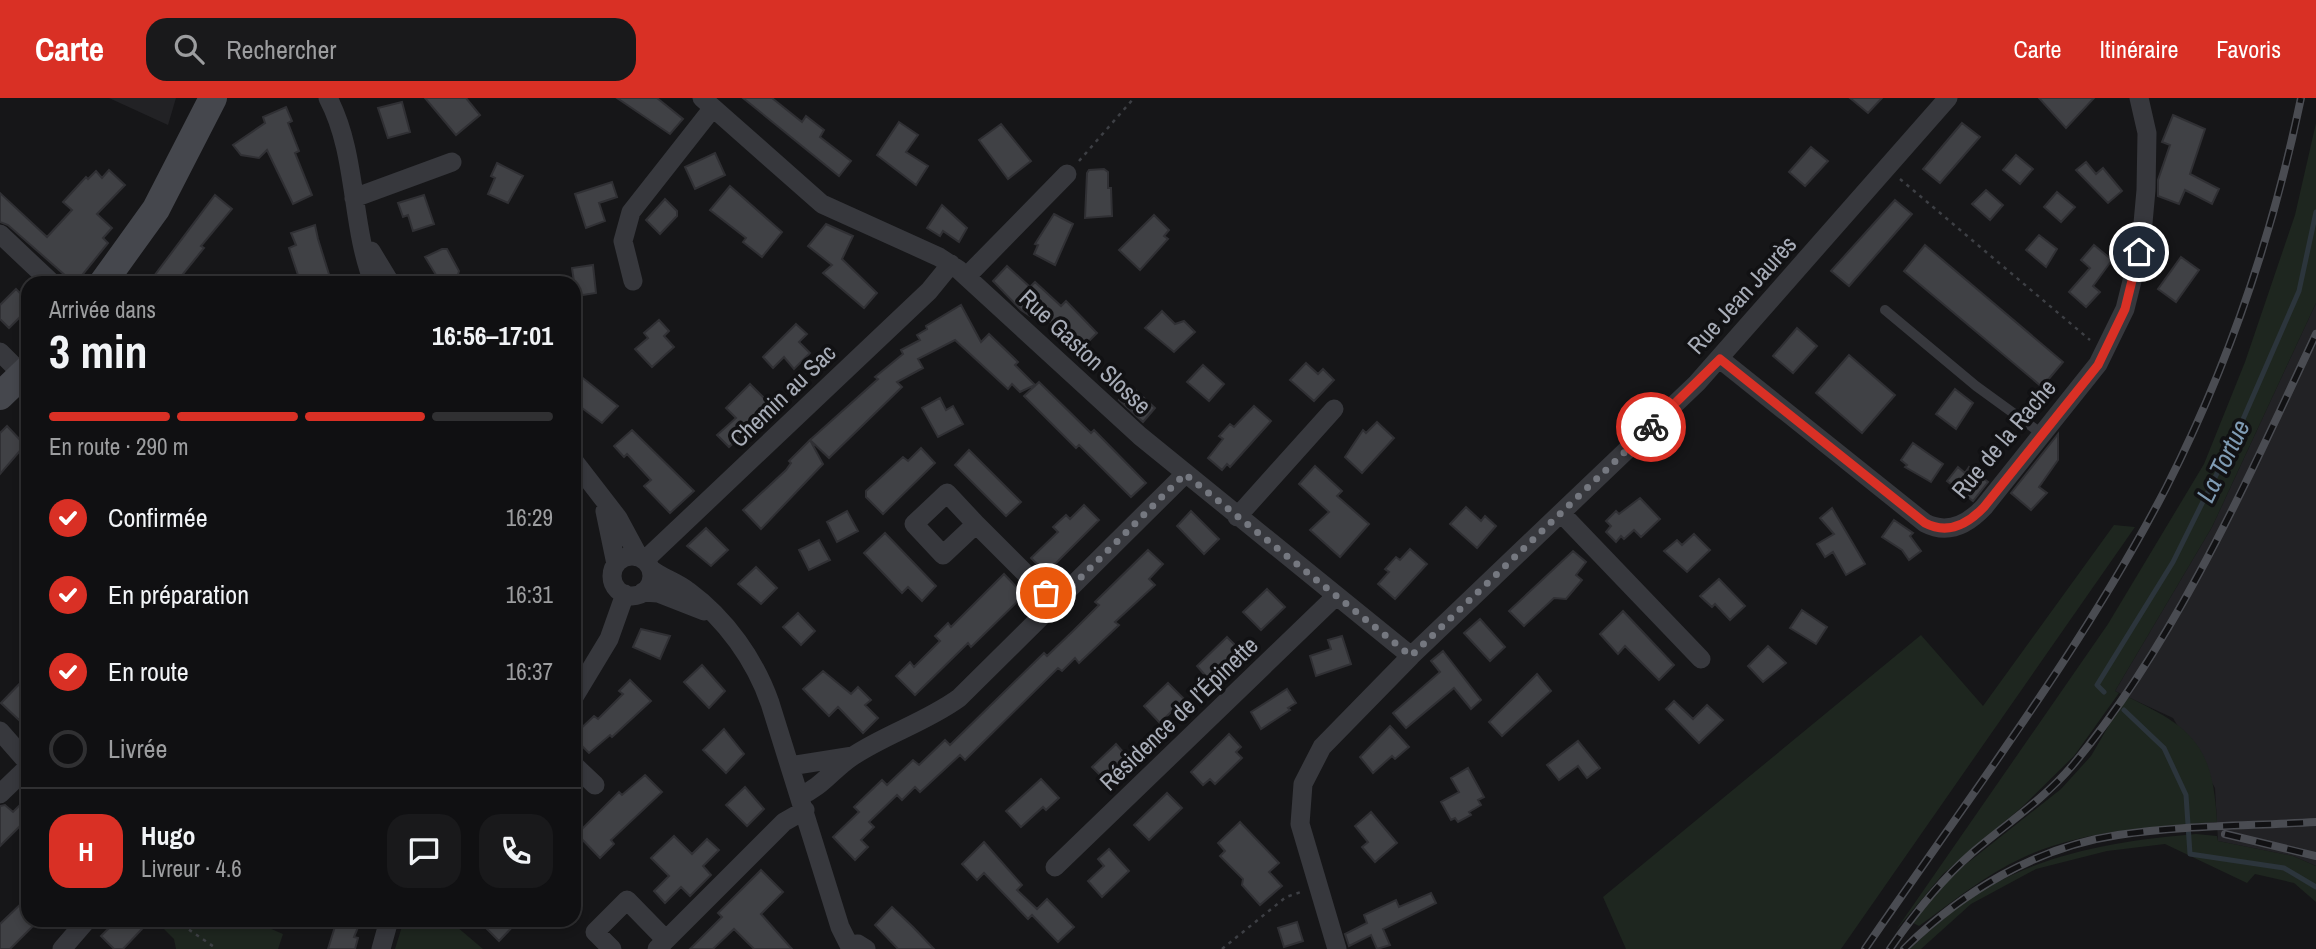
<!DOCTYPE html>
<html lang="fr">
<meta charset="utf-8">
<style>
:root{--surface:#101012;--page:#19191b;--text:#f1f3f6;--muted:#9c9d9f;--line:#303032;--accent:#d93025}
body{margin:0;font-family:"Archivo Narrow",sans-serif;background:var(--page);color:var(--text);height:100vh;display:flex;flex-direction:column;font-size:26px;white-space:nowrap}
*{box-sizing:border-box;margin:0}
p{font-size:23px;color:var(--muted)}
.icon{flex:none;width:38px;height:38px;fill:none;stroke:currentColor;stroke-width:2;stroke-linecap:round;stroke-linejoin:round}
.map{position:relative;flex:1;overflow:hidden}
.details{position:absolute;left:21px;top:178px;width:560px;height:651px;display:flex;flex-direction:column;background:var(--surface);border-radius:21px;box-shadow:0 4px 10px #0003,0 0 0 2px var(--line)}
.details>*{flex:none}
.pin{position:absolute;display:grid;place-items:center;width:60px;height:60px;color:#fff;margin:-30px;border:4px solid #fff;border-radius:50%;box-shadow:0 2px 7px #0007}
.courier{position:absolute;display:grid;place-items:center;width:70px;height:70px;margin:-35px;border:5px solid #d93025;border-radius:50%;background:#fff;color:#222;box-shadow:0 2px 9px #0007}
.headline em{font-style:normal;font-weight:700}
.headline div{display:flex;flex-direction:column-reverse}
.headline{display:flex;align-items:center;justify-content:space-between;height:119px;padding:0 28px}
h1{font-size:46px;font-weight:700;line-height:52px}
.bar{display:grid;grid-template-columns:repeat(4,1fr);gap:10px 7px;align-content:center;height:84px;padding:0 28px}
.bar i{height:9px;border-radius:5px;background:var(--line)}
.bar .selected{background:var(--accent)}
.bar p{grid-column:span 4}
.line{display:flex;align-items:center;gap:18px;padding:0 28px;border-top:2px solid var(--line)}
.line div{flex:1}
.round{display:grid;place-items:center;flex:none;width:74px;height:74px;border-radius:21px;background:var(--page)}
ol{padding:0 28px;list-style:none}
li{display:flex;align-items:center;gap:21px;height:77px}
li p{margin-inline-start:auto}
li .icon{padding:7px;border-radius:50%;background:var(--accent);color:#fff;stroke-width:4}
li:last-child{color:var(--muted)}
li i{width:38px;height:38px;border:4px solid var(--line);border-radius:50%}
header{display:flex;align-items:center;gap:42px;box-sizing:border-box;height:98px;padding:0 35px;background:var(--accent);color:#fff}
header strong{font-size:33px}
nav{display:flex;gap:38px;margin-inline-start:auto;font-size:24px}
.search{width:490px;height:63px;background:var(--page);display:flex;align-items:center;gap:18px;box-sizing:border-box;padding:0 24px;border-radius:21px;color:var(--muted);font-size:26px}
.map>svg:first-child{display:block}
.built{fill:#222225}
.green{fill:#1e261f}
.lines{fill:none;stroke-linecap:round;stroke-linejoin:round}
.stream{stroke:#2c353c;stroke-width:5}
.building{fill:#404145;stroke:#303034;stroke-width:2}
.path{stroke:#3d3f44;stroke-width:2.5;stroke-dasharray:3.5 5;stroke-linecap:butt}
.lane{stroke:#37383d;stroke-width:10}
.street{stroke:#37383d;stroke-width:19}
.secondary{stroke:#45474d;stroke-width:28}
.rail-casing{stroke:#4a4c52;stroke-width:8}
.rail{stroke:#111113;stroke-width:5;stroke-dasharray:16;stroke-linecap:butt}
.done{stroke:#757880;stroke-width:7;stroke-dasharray:0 12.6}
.route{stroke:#d93025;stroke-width:9}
.labels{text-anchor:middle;stroke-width:7;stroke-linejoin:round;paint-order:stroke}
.street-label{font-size:24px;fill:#a8adb8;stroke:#111113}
.water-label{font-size:26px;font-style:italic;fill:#7f9bb3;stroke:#111113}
</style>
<header>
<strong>Carte</strong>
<div class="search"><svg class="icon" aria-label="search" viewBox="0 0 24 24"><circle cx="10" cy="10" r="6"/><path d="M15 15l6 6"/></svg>Rechercher</div>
<nav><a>Carte</a><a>Itinéraire</a><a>Favoris</a></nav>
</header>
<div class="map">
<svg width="2316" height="851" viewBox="0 0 2316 851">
<rect width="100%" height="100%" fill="#161618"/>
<path class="built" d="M109,0H176L168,27Z
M2316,205V768L2293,758L2218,743L2215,690L2173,620L2115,593L2212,429Z"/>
<path class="green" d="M2316,25V205L2212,429L2115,593L2119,595L2074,658L2022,709L1943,776L1896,832L2108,526L2204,366L2245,264L2295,117Z
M2114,427L2135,429L1841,851H1626L1603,799L1921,537L1983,608Z
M2126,598C2193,630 2213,647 2217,724C2152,729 2082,732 2022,760C1985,777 1952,804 1919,828L1911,824L1946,782L2061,691L2091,658Z
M2196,736L2217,738L2218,743L2293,758L2316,768V804L2294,785L2255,776L2247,785L2165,746L2107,753L2036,771L1971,806L1921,851H1909C1925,837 1941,822 1958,809C2028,757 2112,743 2196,736Z
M404,822L450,823L483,851H395Z
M156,823H253L283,836L278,851H176L174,841Z"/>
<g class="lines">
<path class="stream" d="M2104,594L2097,587L2173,464L2237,335L2299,193L2316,114
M2124,612L2164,650L2186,697L2190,756L2284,770L2316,789"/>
</g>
<path class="building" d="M425,0H466L480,17L456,37Z
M617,0H657L683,21L670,36Z
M743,0H772L802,24L806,18L824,32L820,39L851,63L839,78Z
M1850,0H1882L1868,15Z
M2039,0H2094L2066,30Z
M402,4L410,34L388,40L378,10Z
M286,9L292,23L288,25L299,53L295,55L312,97L293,106L267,52L259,60L241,57L233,47L265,25L263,19Z
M2173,17L2205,31L2190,76L2219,91L2212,106L2185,92L2179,106L2158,98V82L2170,47L2162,44Z
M899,24L918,37L906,54L928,68L916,87L877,57Z
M1962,25L1980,39L1940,85L1923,71Z
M1001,26L1031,63L1008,81L979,42Z
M1811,49L1828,63L1805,88L1789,74Z
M715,55L725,77L695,91L685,69Z
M2016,57L2033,71L2020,86L2003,72Z
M2086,64L2096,76L2103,70L2122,93L2108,105L2076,72Z
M497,65L523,78L508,105L488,96L495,80L491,78Z
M1104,71L1108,74V90H1111L1112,118L1085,120L1087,75L1089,72Z
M109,72L125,87L97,116L112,130L103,140L108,145L75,186L8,127L0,124V95L47,139L72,112L63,104L86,79L88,81L96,73L102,80Z
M612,84L617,99L599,105L605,123L586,130L575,96Z
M730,88L782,134L762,159L743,144L746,140L710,112Z
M1986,92L2003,107L1990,122L1972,106Z
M2057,94L2075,109L2061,124L2044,109Z
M215,97L232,111L201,148L204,150L175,186H148Z
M424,97L434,126L413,133L408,117L403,119L398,105Z
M665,101L677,113V118L660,136L646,122Z
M1895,102L1912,116L1849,188L1831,173Z
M942,107L967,130L959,144L943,133L940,138L927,130Z
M1054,116L1073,126L1055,167L1034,156L1038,147L1035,146Z
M1154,117L1169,132L1164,138L1168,141L1140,172L1119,152Z
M826,126L853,138L842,161L877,195L864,210L823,175L832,167L808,148Z
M315,127L318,141L332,186H301L289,150L296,147L291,135Z
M2039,137L2057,151L2046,169L2026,152Z
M1925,147L2063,264L2042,289L1904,173Z
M2094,147L2112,162L2093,188L2100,194L2086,209L2069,194L2090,170L2081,162Z
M442,151H447L459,173L455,186L449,181L441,185L425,159Z
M2181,159L2199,172L2176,204L2158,191Z
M593,167L596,195L576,198L572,170Z
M1007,168L1030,189L1035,184L1061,208L1066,203L1097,235L1082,250L1072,240L1069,242L1042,216L1039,219L1034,214L1030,218L1021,212L993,183Z
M16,191L28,203V211L9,230L0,221V207Z
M961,207L981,244L989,236L1018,264L1015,267L1035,287L1020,294L1012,286L1008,291L955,242L918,261L923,270L897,284L902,289L829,360L810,342L878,281L875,279L903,256L901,252L920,242L917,237L927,231L926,228Z
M1162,213L1175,226L1184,223L1195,234L1174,254L1145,230Z
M659,222L669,233L664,238L674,249L652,269L635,251L648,240L644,235Z
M796,226L807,236L799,244L810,255L794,271L784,259L773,270L763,259Z
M1797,230L1817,248L1793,275L1773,258Z
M1849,257L1895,297L1862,335L1816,295Z
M1306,265L1318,276L1323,271L1334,282L1314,303L1290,282Z
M1203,267L1224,286L1209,303L1187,284Z
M574,273L618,308L602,325L574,304Z
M1039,284L1091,335L1094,332L1146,385L1131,399L1079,347L1076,350L1024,298Z
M750,286L773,309L729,349L717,337L736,320L726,310Z
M1131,288L1155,310L1143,324L1119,302Z
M1955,291L1973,305L1956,331L1936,316Z
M940,300L946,312L953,308L963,326L938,339L922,310Z
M1254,308L1271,323L1230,369L1227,366L1222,372L1208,360L1223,341L1219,338L1230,326L1234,329Z
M1377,324L1394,340L1362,375L1345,359L1363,332L1366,335Z
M7,328L25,347L0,376V335Z
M632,332L694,393L670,415L644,388L651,382L627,356L624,359L614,348Z
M2058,336V362L2039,389L2047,395L2031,412L2011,395Z
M810,342L823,366L761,431L743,412L786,372L791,365L789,363Z
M1913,345L1943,366L1931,384L1905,369L1907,367L1901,362Z
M921,350L935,365L883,416L866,399V393L903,359L908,363Z
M969,352L1021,404L1006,418L955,367Z
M1315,368L1342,393L1337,398L1369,426L1340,459L1310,432L1329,414L1299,386Z
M1958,369L1965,375L1969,369L1988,384L1973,403L1947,383Z
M1640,400L1660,421L1641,439L1634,432L1624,441L1621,438L1616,444L1606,434L1611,428L1606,423L1616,413L1619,416Z
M1084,407L1099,422L1046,475L1031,460L1058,434L1053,429L1066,417L1070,421Z
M1466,409L1481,423L1485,418L1496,428L1477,450L1450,426Z
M1832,410L1865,466L1846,477L1833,454L1825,459L1817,446L1834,436L1820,420Z
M847,413L858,433L837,444L827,424Z
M1191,413L1219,441L1204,456L1177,428Z
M1894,422L1913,435L1910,438L1921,453L1909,462L1902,452L1882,439Z
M706,430L728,452L711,468L687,448Z
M885,435L936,488L922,503L908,489L902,495L864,455Z
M1694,436L1710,452L1687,474L1664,453L1677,442L1682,447Z
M819,442L830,462L809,472L799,452Z
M1410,451L1427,466L1395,501L1378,486L1389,474L1385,471L1396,459L1400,462Z
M1148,452L1163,466L1149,481L1155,487L1115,524L1119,527L1079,565L1075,560L1062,573L1058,570L965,662L960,657L920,694L915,689L902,702L897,697L869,724L874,729L861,742L868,749L855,762L833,739L859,714L854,709L882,682L887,687L913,662L919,667L945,642L950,647L1044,555L1047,558L1073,533L1099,507L1095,504Z
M1573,453L1586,464L1576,477L1582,482L1566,501L1554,500L1524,528L1509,513Z
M756,469L777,490L761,506L738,486Z
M1004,476L1024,497L971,549L968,545L915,597L896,578L910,564L914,569L940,543L935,538L948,525L951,529Z
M1719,481L1745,508L1730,522L1715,506L1712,509L1700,498Z
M1267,491L1285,509L1261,532L1243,514Z
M1802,512L1827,529L1816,546L1790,530Z
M1623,513L1674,567L1659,582L1625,548L1618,556L1600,536Z
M798,515L815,533L801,547L783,529Z
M1480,521L1505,549L1490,563L1464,535Z
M641,531L670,538L660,561L633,549Z
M1342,538L1351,566L1316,578L1310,558L1331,551L1328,542Z
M1227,539L1242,554L1211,584L1197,568Z
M1768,548L1786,565L1763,584L1748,568Z
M1443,553L1481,602L1471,611L1454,590L1406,630L1393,615L1440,574L1431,563Z
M702,567L725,593L709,610L684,584Z
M823,573L851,596L858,589L871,602L865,607L878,620L863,635L838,609L829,618L803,591Z
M1537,576L1551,593L1502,638L1489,624Z
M28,577V612L19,622L1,605Z
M630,582L651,603L612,639L610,637L589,655L583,649L581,651L574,643V637L594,618L598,621L623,596L619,593Z
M1168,585L1188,605L1178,615L1174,611L1160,625L1144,608Z
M1287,591L1296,605L1288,610L1290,612L1261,631L1251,614Z
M1674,603L1693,621L1707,607L1723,622L1699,645L1666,611Z
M1390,628L1409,649L1395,661L1392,658L1373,675L1360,659Z
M724,631L744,656L726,675L703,652Z
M1229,636L1241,649L1236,654L1242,660L1215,686L1210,681L1203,687L1191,674Z
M1578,643L1600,670L1587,680L1578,668L1559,682L1547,667Z
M1116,646L1131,663L1108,685L1092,669Z
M1468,670L1484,699L1478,702L1481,707L1469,714L1471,717L1458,724L1455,720L1451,722L1441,704L1459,694L1451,680Z
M645,677L662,694L611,742L614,746L600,760L577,736L619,694L622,697Z
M1041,681L1059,700L1046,712L1043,709L1021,729L1006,713Z
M745,689L764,711L747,728L726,707Z
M1167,695L1182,710L1149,742L1134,727Z
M28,699V720L0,748V708L5,707L13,714Z
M1371,714L1397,745L1375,764L1362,749L1368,744L1355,728Z
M1240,724L1279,765L1269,774L1282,788L1260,807L1242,787L1243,781L1220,758L1225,753L1218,745Z
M674,738L692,756L707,741L719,752L703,768L711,777L690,798L681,789L665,805L654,793L669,778L651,760Z
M984,744L1022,787L1017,792L1037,811L1047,801L1074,829L1058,844L1032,817L1028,821L984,775L977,782L962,766Z
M1109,751L1129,773L1102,799L1088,783L1104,768L1098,761Z
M761,772L783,794L761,816L792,851H754L734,831L713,851H690L722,819L718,815Z
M1431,795L1436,805L1383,831L1390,847L1377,851L1371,837L1349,848L1345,836L1367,825L1364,817L1396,802L1399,809Z
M28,799V822H39L10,851H0V826Z
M892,809L913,829L934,851H898L875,827Z
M117,822H134L142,831L123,851H114L101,838Z
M337,822H361L354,839L358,840L355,851H328Z
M478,822H519L499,843Z
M1297,824L1303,843L1284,849L1278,830Z"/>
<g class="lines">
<path class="path" d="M1079,63L1134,0
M1900,81L2090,242
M175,822L217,851
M1222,851L1286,799L1301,794"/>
<path class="lane" d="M1885,212L1976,288L2042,336"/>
<path class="street" d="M328,0C358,57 350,127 374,186
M702,0L822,106L939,159L959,172L1140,338L1411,558
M354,100L452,64
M0,136L53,186
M371,153L391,186
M967,178L1067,76
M633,183L623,143L631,114L712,11
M0,254L22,276
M1720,261L1925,425C1948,437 1968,426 1984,409L2098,266L2125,211L2141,147L2146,92L2147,35L2139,0
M574,363L618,420L639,459
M947,395L976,426L943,457L914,426Z
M605,413L616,466
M1561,415L1701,561
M1237,419L1334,311
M976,426L1055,505
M612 478a20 20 0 1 1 40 0a20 20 0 1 1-40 0Z
M645,462L929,193L951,166
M651,471C662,480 677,484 688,493C726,521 755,562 770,605L840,829L849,847
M643,494L658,495L704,513
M574,599L609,541L625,496
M0,633L28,665
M574,667L595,687
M790,668L853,658
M0,696L28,669
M800,698C822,689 833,671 853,658C886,636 926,624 959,600L1185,376
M1055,769L1336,498
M849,847L858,846L866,851
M62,851L87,822
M381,851L389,822
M612,851L595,834L627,802L666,842
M657,851L784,724L805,712
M1337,851L1300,726L1303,686L1322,649L1411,558L1697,285L1948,0"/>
<path class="secondary" d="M102,186L156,111L213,0
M0,298L28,271"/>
<g class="rail-casing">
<path id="rail" d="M2225,736L2316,758
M1865,851C1968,700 2082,552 2166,390C2229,266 2273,136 2301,0
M1890,851C1914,816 1940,783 1972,755C2006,726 2043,702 2072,668C2175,545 2248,381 2316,236
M1904,851C1962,794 2036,749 2118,737C2183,727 2251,728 2316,724"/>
</g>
<use href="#rail" class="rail"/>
</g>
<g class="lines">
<path class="done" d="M1046,495L1055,505L1185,376L1411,558L1651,329"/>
<path class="route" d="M1651,329L1720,261L1925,425C1948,437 1968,426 1984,409L2098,267L2125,211L2139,154"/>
</g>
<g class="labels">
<g class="street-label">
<text transform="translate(1742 197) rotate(-48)" y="8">Rue Jean Jaurès</text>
<text transform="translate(1085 254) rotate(43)" y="8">Rue Gaston Slosse</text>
<text transform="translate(783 298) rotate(-44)" y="8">Chemin au Sac</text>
<text transform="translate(2004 341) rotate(-50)" y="8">Rue de la Rache</text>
<text transform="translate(1179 616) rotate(-44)" y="8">Résidence de l’Épinette</text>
</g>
<g class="water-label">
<text transform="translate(2223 363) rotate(-64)" y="9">La Tortue</text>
</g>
</g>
</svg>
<div class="pin" style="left:1046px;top:495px;background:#ea580c"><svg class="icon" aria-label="bag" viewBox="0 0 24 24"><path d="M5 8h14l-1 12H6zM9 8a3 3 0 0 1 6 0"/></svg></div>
<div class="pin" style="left:2139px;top:154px;background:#1f2937"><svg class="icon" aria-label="home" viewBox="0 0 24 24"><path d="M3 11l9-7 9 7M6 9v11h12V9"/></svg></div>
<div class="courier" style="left:1651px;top:329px"><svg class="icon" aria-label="bike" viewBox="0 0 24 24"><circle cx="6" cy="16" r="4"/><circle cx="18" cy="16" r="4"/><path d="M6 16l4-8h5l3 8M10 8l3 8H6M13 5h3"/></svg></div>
<section class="details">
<div class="headline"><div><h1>3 min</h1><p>Arrivée dans</p></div><em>16:56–17:01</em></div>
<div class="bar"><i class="selected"></i><i class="selected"></i><i class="selected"></i><i></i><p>En route · 290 m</p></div>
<ol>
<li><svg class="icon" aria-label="check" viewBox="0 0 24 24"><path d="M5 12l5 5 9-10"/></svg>Confirmée<p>16:29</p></li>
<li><svg class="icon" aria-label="check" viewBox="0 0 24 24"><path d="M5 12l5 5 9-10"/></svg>En préparation<p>16:31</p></li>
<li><svg class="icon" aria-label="check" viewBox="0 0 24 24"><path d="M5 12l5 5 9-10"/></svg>En route<p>16:37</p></li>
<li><i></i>Livrée</li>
</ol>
<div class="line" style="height:126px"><b class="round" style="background:var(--accent);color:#fff">H</b><div><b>Hugo</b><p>Livreur · 4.6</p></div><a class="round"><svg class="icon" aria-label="chat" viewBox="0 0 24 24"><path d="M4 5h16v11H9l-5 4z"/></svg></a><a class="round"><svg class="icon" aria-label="phone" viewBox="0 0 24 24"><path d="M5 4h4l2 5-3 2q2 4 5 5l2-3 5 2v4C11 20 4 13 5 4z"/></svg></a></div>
</section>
</div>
